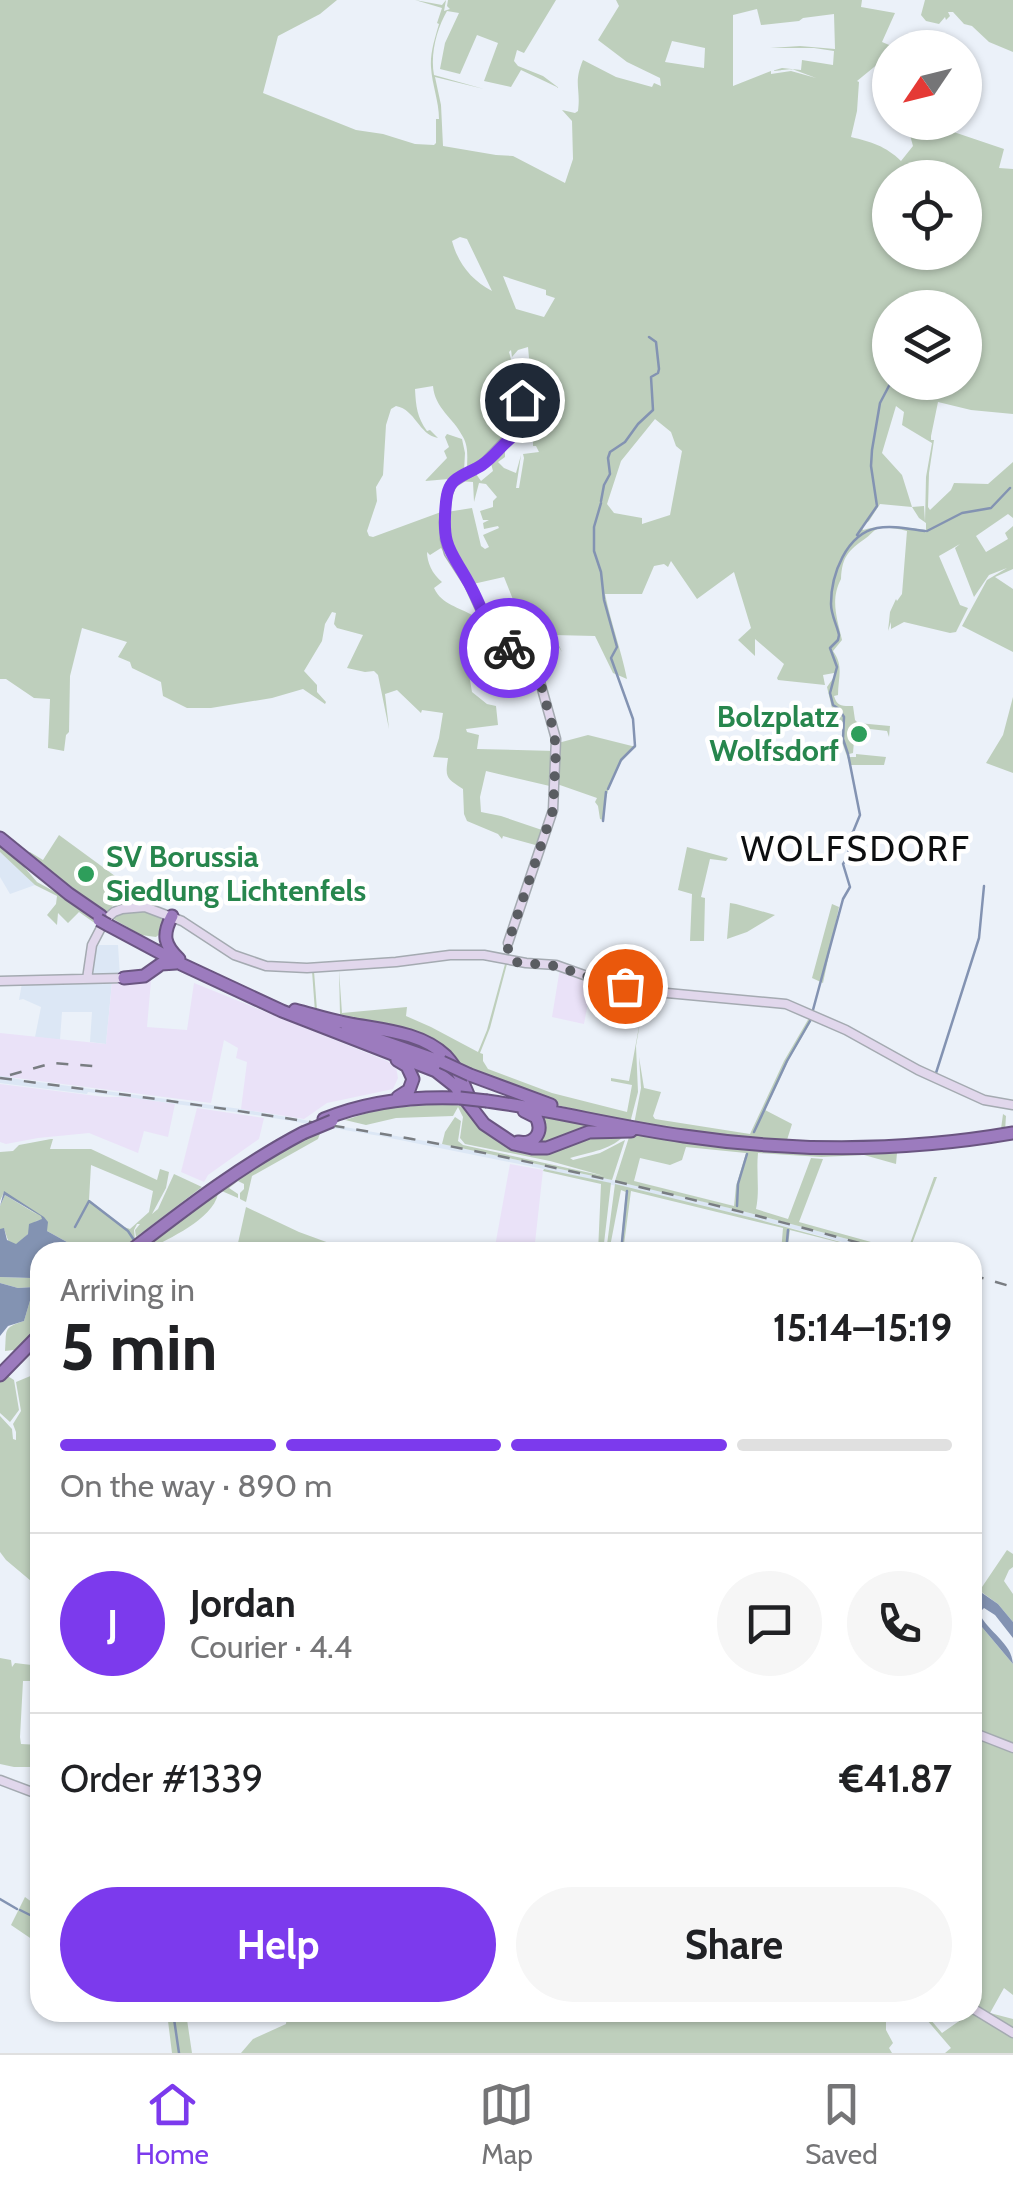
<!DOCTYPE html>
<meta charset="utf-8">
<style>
:root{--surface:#fff;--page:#f6f6f6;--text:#202124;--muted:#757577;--line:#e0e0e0;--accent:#7c3aed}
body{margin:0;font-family:Cabin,sans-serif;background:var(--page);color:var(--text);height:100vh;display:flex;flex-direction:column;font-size:38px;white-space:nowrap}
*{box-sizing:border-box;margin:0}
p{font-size:32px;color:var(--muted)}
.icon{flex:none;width:55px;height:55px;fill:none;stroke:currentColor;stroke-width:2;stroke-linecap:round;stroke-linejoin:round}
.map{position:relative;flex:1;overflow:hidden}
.details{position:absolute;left:30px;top:1242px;width:952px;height:780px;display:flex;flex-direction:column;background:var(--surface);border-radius:30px;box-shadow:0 2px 8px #0004}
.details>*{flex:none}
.needle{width:65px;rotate:235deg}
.controls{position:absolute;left:872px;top:30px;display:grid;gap:20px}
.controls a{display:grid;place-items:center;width:110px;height:110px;border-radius:50%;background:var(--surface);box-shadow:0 2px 8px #0004;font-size:50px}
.pin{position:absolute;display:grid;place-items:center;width:85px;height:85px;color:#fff;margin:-42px;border:5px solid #fff;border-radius:50%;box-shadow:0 2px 10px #0007}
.courier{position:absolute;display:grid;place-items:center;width:100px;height:100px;margin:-50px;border:8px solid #7c3aed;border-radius:50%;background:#fff;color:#222;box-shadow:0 2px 12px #0007}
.overview em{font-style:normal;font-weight:700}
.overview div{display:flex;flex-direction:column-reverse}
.overview{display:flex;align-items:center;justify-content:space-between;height:170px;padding:0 30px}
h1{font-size:65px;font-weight:700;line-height:75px}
.bar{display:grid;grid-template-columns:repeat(4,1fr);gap:15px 10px;align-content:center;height:120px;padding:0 30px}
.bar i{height:12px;border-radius:8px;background:var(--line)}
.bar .current{background:var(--accent)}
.bar p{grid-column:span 4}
.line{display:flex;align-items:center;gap:25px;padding:0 30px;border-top:2px solid var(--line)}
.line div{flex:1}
.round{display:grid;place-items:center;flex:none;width:105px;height:105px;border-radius:52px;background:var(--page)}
.button{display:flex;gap:20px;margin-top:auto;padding:20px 30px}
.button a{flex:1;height:115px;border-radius:60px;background:var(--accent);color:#fff;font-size:40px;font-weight:700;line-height:115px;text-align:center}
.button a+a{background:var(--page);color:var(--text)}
.dock{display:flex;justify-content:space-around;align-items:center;height:140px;border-top:2px solid var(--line);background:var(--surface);font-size:28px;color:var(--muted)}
.dock a{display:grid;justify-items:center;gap:5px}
.dock .current{color:var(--accent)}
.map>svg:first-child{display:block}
.built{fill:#dce7f5}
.industrial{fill:#eae2f8}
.green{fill:#becfbc;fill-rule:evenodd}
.water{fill:#8393b2}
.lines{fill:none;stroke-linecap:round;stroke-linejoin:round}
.stream{stroke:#8393b2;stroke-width:2.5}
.secondary-casing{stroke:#a4aab1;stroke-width:11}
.highway-casing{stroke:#6a5581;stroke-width:15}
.secondary{stroke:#e1d7ec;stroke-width:8}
.highway{stroke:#9c7bbe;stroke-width:11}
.rail{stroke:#797d82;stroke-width:2.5;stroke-dasharray:12 12;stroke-linecap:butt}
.highway-bridge-casing{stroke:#6a5581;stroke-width:15;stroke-linecap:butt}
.highway-bridge{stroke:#9c7bbe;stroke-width:11}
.done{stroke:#5a5d62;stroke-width:10;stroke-dasharray:0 18}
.route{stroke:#7c3aed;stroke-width:12}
.leisure-dot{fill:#2e9e5b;stroke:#fff;stroke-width:4}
.labels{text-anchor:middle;stroke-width:9;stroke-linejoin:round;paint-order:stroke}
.leisure-label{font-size:30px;font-weight:bold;fill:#27864d;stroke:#fff;text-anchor:end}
.quarter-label{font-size:35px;letter-spacing:2.5px;fill:#0c0e10;stroke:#fff}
</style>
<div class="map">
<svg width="1013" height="2053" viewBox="0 0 1013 2053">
<rect width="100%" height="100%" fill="#ebf1f9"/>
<path class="built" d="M0,852L15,865L35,885L10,894L0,877Z
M95,945H118L120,977L92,976L90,973Z
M112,982L106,1044L90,1042L92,1012H62L60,1040L35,1037L41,1007L23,999L19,1000L22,983Z
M0,1074L16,1079L241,1109L442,1144L631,1184L742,1211L896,1252H880L757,1219L544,1169L380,1136L249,1114L88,1092L87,1094L0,1083Z"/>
<path class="industrial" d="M560,968L605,979L600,1005L588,1003L584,1024L552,1017Z
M151,981L147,1027L187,1030L194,983L387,1061L396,1067L398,1078L393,1089L327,1103L304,1119L241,1109L247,1062L236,1058L238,1048L224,1040L211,1103L0,1076V1033L106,1044L112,982Z
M0,1084L105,1097H127L175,1104L168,1137L144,1131L138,1153L89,1133L38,1138L6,1144L0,1142Z
M197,1108L264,1118L259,1139L208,1175L204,1182L181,1172Z
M510,1164L543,1170L534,1252H494Z"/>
<path class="green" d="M0,0H337L320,14L278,36L263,93L356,130L383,134L415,144L434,145L436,143V119H439C439,101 432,85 431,67C430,53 435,38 439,24L437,23L442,8L415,0L442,5L446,0L444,11L450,9L447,6L448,0H556L524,53L517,50L514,61L518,66L543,76L559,88L521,70L511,87L484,81L498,43L477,35L460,74L440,69L445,43L459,13L447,11C437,28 430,54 434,75L484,89L435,77L441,105L443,146L496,155L513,156L565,183L573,159L572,121L562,110L575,113L578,111C581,88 573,84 583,60L616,77L652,87L654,83L661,86L660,78L627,62L598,40L619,6L616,0H862L861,7L895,13L882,42L894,47L890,48V54L857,81L859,82L857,111L851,137C871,142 886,146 901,161L913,146L908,128L910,123H927L1004,149L999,168L1013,169V414L971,410L938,402L931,436V440H934L929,473L928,507L930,510L951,490L954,483L988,484L1013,462V518L1008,514L976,536L986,552L1008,539L1005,533L1013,526V569L995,577L1013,589V652L962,626L987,580L1007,568L989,575L974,597L955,548L960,544L939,556L960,605L968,608L956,632L950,633L904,622L891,629V622L888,631L890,612L896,599L897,601L902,594L907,531C899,529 889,527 881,528C872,530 873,533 866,538C849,550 842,556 841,579C830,600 837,618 842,640L833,651C844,666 838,678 838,695L834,696C837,707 843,706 853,706L855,720L858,723L890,726L889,737L887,731L870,729L869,741H854L853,753L849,754V757H856V754L886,757L884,765H850L841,739L843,736L842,725H836L827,687L834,677V673L823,675L825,685L778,680L777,678L784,664L755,639V656L738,640L751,628L734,572L697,599L671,561L668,567L664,564L654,566L642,594H605C611,623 621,650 627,679L613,673L595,636L554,635L562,652C547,628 552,631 524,627L504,577L473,584C485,622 496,635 529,657L530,655L532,661L495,634L450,552L445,537L447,512L472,508L481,546L485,549L489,547L483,535L499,528L498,526L484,529L483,523L489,520H483L480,511L493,507V501L497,497L486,484L479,483L474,502L473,482L458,481L474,471L481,481L493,471L490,460L505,446V457L498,462L504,468L516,473L521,455L516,488H519L524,458L523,454L539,452L536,446H533V439L528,438L530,422L528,401L525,400L528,398L527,395L523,394L522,387L525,384L522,381L527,379L533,365L529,358L528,347L518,350L512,357L511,350L509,352L521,395L512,399L511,393L505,394L499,402L494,394L487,399L503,427H506L507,435L494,451L467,471C467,460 469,447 463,437C453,417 435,409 433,386L415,389C416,407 417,417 427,431L430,430L438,438C418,434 416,410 396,406L391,409L386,425L383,475L376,487L377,501L367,531L369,536L373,537L441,512L444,493L449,479L425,481L447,458L444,451L449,447L445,437L447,434L462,439L465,453L464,472C450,482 435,521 440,538C443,548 453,563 459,573L441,548L430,555L427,552C427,562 432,574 442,582L434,588C442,605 459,607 474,616C494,629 517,655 536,671L468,668L472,692L487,704L496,706L498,725L466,729L467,732L479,735L477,749L555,751L554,787L486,771L480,797L481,812L501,816L542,830L545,825L551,800L554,799L539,846L503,836L502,839L498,834L467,821L464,814L463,789C446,778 445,778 448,758L433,757L439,738L443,713L422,710L421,713L397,690L385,694L389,729L378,675L374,671L365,672L347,668L363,635L337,628L334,624L336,613L332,612L325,624L322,641L304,671L317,685V692L326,702L325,704L303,689L272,698L211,708H187L163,696L161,682L132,668L130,662L118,657L127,642L82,628L70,676L69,732L66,735L64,751L48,748L50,699L34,698L6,679H0ZM757,9L761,25L799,21L803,18L834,14L835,49L800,46L770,48H814L834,51L833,65L802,60L801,70L782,68L772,71L792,69L816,78L791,71L771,74V71L733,86V15ZM672,41L705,48L704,68L665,62ZM890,178H965V252H890ZM460,237L467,239L492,291C471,280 458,263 452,241ZM503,276L546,290V295L555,298L544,317L516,309ZM890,308H965V382H890ZM896,406L904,412L902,425L932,443L926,477L925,522L924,506L912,507L902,475L882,453ZM655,419L671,432L676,446L682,451L670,515L642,524V518L614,513L607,504L621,461ZM880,504L912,507L919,518L926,523V533L925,530C903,527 884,524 863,530L861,527L869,521Z
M925,0H1013V52L989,42L972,26L964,24L953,12H948L950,16L946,20L945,17L939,24L926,21L921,15Z
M1013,697V773L986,763L1003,735Z
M588,735L636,747C613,763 605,794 603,820L600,819L598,806L595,802L597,798L557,784L558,743Z
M0,832L27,855L30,852L43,860L59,835L130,887L119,900L110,895L106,901L110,903L117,901L105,914L0,835Z
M0,846L19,861L37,882L57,893L98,923L96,924L79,912L68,923L58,913L57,925L47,915L56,904L57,896L35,885L0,852Z
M687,847L728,858L726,861L710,859L701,897L705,898L704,941H690L692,894L678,890Z
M730,903L736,904L775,915L747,932L727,939Z
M832,904L839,907L823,983L812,978Z
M140,909L164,919L161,933L156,937L141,935L110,917L114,913Z
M505,964H507L490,1028L480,1053L483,1054V1061L488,1069L552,1093L627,1112L632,1085L611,1081V1078L629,1081L643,1005L636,1046L638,1092L630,1123L549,1103L469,1073L439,1048L315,1012L312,971H314L317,1010L340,1015L339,970L342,1013L407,1007L406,1016L431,1027L478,1052L487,1030Z
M809,1018L812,1020L789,1059L765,1110L792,1124L787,1140C860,1144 929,1140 1001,1129L1003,1114L1006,1116L1005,1131L881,1145L755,1142L634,1124L641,1088L639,1057L644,1088L661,1092L653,1116L655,1119L750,1134L784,1061Z
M437,1104L468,1106L532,1150L585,1135L626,1133C614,1150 589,1152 570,1158L573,1160L600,1153L625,1140L612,1180L442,1144L445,1132L455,1117L461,1121L458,1141L463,1145L604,1176L550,1161L465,1144L460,1138L463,1117L458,1107L453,1116L396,1118L366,1125L345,1120L380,1109Z
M534,1113L600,1127L562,1142L527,1144L536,1139Z
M322,1128L318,1139L252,1176L246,1202L240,1199V1193L244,1189V1184L238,1181L229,1188L238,1194V1198L217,1189L244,1171Z
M630,1134C719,1149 807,1157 897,1153L896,1164L864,1155L821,1157L758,1153C756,1172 760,1190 756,1209L788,1219L811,1158L823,1159L799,1222L907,1252L934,1177H937L909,1252H896L742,1211L615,1181ZM686,1147L746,1153L736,1186L734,1206L634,1181L640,1158L670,1165L682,1160Z
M51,1139H53L50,1149H91L157,1180L160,1169L169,1172L166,1188L152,1214L158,1209L174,1174L202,1187L136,1237L135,1230L140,1224H137L134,1230L135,1239L126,1246L132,1251L140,1252H85L47,1231L42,1220L36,1221L28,1234L16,1245L9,1243L4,1229H0V1206L5,1195L38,1215L4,1192L0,1201V1152L13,1151L19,1145ZM91,1165L153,1191L149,1212L130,1229L124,1227L89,1200Z
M544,1169L611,1183L603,1252H598L601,1184L543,1171Z
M615,1184L757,1219L873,1251L790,1230L787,1252H781L783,1228L631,1191L623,1252H620L626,1192L621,1190L609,1252H606Z
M214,1191L218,1194C212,1220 169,1238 148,1250L143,1245Z
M246,1207L299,1232L340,1247L339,1252H236Z
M40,1261V1347L5,1351C7,1330 2,1328 24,1321L34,1287L18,1288L0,1283V1277L31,1278Z
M40,1372V1569L31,1581L6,1560L0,1552V1416L12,1429L13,1439L16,1440V1432L13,1424L21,1411L16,1382Z
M6,1375L14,1380L19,1410L10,1422L0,1413V1382Z
M1007,1550L1013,1554V1567L1009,1570L1004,1581L1013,1594V1622L998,1604L973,1586L972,1582L982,1587Z
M972,1606L976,1620L1013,1664V1747L973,1731Z
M0,1658L11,1660L12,1667L15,1663L40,1666V1681H23L20,1737L21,1744L40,1745V1767H14L0,1764Z
M972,1733L1013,1750V1995L1004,1988L990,2013L1013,2019V2031L973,2004L972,1785H976L981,1772L973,1769Z
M25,1897L40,1908V1936L36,1942L11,1925Z
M287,2012L320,2013L321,2017V2012H879L886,2017V2030L893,2043L889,2048L892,2053H241L253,2039L286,2024Z
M972,2012L1013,2034V2053H945L951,2048L921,2013H933L930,2019L942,2033Z
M167,2013H186L192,2053H172Z"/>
<path class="water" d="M4,1191L44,1217L48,1222L47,1231L85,1252H40L38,1268L31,1278L0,1277V1229L4,1228L7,1240L16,1244L28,1234L29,1224L42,1219L41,1216L5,1195L0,1206Z
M0,1283L18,1288L34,1287L24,1321L8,1326L0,1336Z
M972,1586L998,1604L1013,1622V1638L995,1615L984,1608L979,1613C988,1632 1012,1643 1013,1664L976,1620L973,1606Z"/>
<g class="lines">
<path class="stream" d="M601,501L604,485L610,474L608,458L610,452L625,442L638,424L653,410L651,377L658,373L659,369L656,342L649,337
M601,503L594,527V551L601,572L604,600L617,647L611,658L633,719L635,746L621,760L608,789
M927,531L962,513L991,508L1010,488
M857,535L877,506L871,466L872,450L880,403L891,382
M603,821L606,792
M936,1073L979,938L984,886
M754,1132L787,1061L810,1021L843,899L850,887L843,864L849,855L847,838L853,832L860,815L848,754L843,739L844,717L839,709L833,705L830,693L837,667L830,648L838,640L839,635C837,625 831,615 831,604C831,575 846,534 877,528C893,525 909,529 925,531
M737,1206L738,1184L747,1154
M75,1227L89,1201L128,1231L136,1243
M621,1252L627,1191
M786,1252L788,1230
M0,1899L17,1909
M20,1910L40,1920
M173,2012L179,2053"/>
<g class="secondary-casing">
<path id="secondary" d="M508,943L553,810L556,739L537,671L529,661L499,640L487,624L469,584L449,553L445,539L444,523L447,495L452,483L484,463L509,437L522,430L523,401L519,383
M87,979L92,945L105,920L114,912L122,909L145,907L182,921L234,955L266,966L307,968L396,962L450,955H484L526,963L556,965L598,980L656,992L786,1004L846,1030L918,1070L984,1100L1013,1105
M0,981L124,978
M972,1732L1013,1748
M0,1780L40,1795
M972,2008L1013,2033"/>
</g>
<g class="highway-casing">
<path id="highway" d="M0,838L69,894L101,916
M172,916C162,935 164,945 179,959
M108,925L181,964L282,1011L436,1071L455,1086L484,1124L514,1144L532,1148H547L589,1132L631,1131
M124,978L144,976L161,964L176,963
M295,1010C311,1014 326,1019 341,1022C376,1030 419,1030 446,1056C457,1068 463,1082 469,1097
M347,1029L442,1062
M397,1060L407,1066L413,1079L409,1090L398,1097
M470,1075L551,1105
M487,1101C553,1110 618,1127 684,1136C793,1152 904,1152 1013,1133
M324,1119C368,1101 412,1096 460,1098
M518,1142C535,1145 544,1132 536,1117L524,1111
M129,1252C185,1209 240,1166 303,1133
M0,1375L40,1334"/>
</g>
<use href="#secondary" class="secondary"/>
<use href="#highway" class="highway"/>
<path class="rail" d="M10,1075L53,1063L93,1066
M0,1078C138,1096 275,1115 412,1139C574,1169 734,1208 892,1252
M972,1275L1013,1287"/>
<g class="highway-bridge-casing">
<path id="highway-bridge" d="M99,920L108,925
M442,1062L470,1075
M460,1098L487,1101
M303,1133L332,1121"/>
</g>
<use href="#highway-bridge" class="highway-bridge"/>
</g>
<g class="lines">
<path class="done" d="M509,648L528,661L538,674L554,732L556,750L553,810L508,943V951L514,962L556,966L598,980L625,986"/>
<path class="route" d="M509,648C488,632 484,612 472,589C452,550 441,551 446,502C447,494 448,487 454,481C462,474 473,471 482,465C498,454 504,440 522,430V400"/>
</g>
<g class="leisure-dot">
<circle cx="859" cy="734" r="10"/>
<circle cx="86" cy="874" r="10"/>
</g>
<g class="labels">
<g class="leisure-label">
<text x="839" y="727">Bolzplatz<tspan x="839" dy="34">Wolfsdorf</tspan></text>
<text x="106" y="867" text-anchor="start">SV Borussia<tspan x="106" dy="34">Siedlung Lichtenfels</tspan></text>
</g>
<g class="quarter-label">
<text x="856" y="861">WOLFSDORF</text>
</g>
</g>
</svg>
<div class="controls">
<a><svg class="needle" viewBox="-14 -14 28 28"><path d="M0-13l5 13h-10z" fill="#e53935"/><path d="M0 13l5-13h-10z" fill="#757577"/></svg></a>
<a><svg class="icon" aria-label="locate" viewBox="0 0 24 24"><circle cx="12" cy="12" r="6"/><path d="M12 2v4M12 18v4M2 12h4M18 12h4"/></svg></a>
<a><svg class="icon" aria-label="layers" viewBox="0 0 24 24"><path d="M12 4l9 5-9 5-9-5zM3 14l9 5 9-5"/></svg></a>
</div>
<div class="pin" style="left:625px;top:986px;background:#ea580c"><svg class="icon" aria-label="bag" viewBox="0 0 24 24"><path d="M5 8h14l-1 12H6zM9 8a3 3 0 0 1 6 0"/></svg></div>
<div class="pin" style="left:522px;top:400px;background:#1f2937"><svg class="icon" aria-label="home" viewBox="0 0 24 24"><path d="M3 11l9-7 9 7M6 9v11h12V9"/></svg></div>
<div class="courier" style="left:509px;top:648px"><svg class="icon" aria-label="bike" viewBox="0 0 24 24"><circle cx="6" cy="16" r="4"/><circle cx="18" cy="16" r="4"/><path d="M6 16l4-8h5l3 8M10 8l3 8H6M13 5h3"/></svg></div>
<section class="details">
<div class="overview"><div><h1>5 min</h1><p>Arriving in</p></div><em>15:14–15:19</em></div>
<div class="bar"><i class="current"></i><i class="current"></i><i class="current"></i><i></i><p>On the way · 890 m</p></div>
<div class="line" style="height:180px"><b class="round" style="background:var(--accent);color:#fff">J</b><div><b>Jordan</b><p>Courier · 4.4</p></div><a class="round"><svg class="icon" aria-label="chat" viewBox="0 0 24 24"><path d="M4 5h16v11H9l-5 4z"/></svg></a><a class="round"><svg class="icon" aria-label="phone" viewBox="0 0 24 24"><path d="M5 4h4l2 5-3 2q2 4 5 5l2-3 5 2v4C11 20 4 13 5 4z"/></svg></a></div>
<div class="line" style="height:130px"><div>Order #1339</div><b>€41.87</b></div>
<div class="button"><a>Help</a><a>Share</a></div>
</section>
</div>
<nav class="dock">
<a class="current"><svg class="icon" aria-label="home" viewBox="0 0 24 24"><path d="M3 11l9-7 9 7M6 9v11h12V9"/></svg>Home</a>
<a><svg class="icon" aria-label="map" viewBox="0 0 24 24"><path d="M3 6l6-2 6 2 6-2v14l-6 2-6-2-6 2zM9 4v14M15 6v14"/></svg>Map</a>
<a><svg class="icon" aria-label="saved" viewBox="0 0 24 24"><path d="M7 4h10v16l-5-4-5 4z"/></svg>Saved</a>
</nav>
